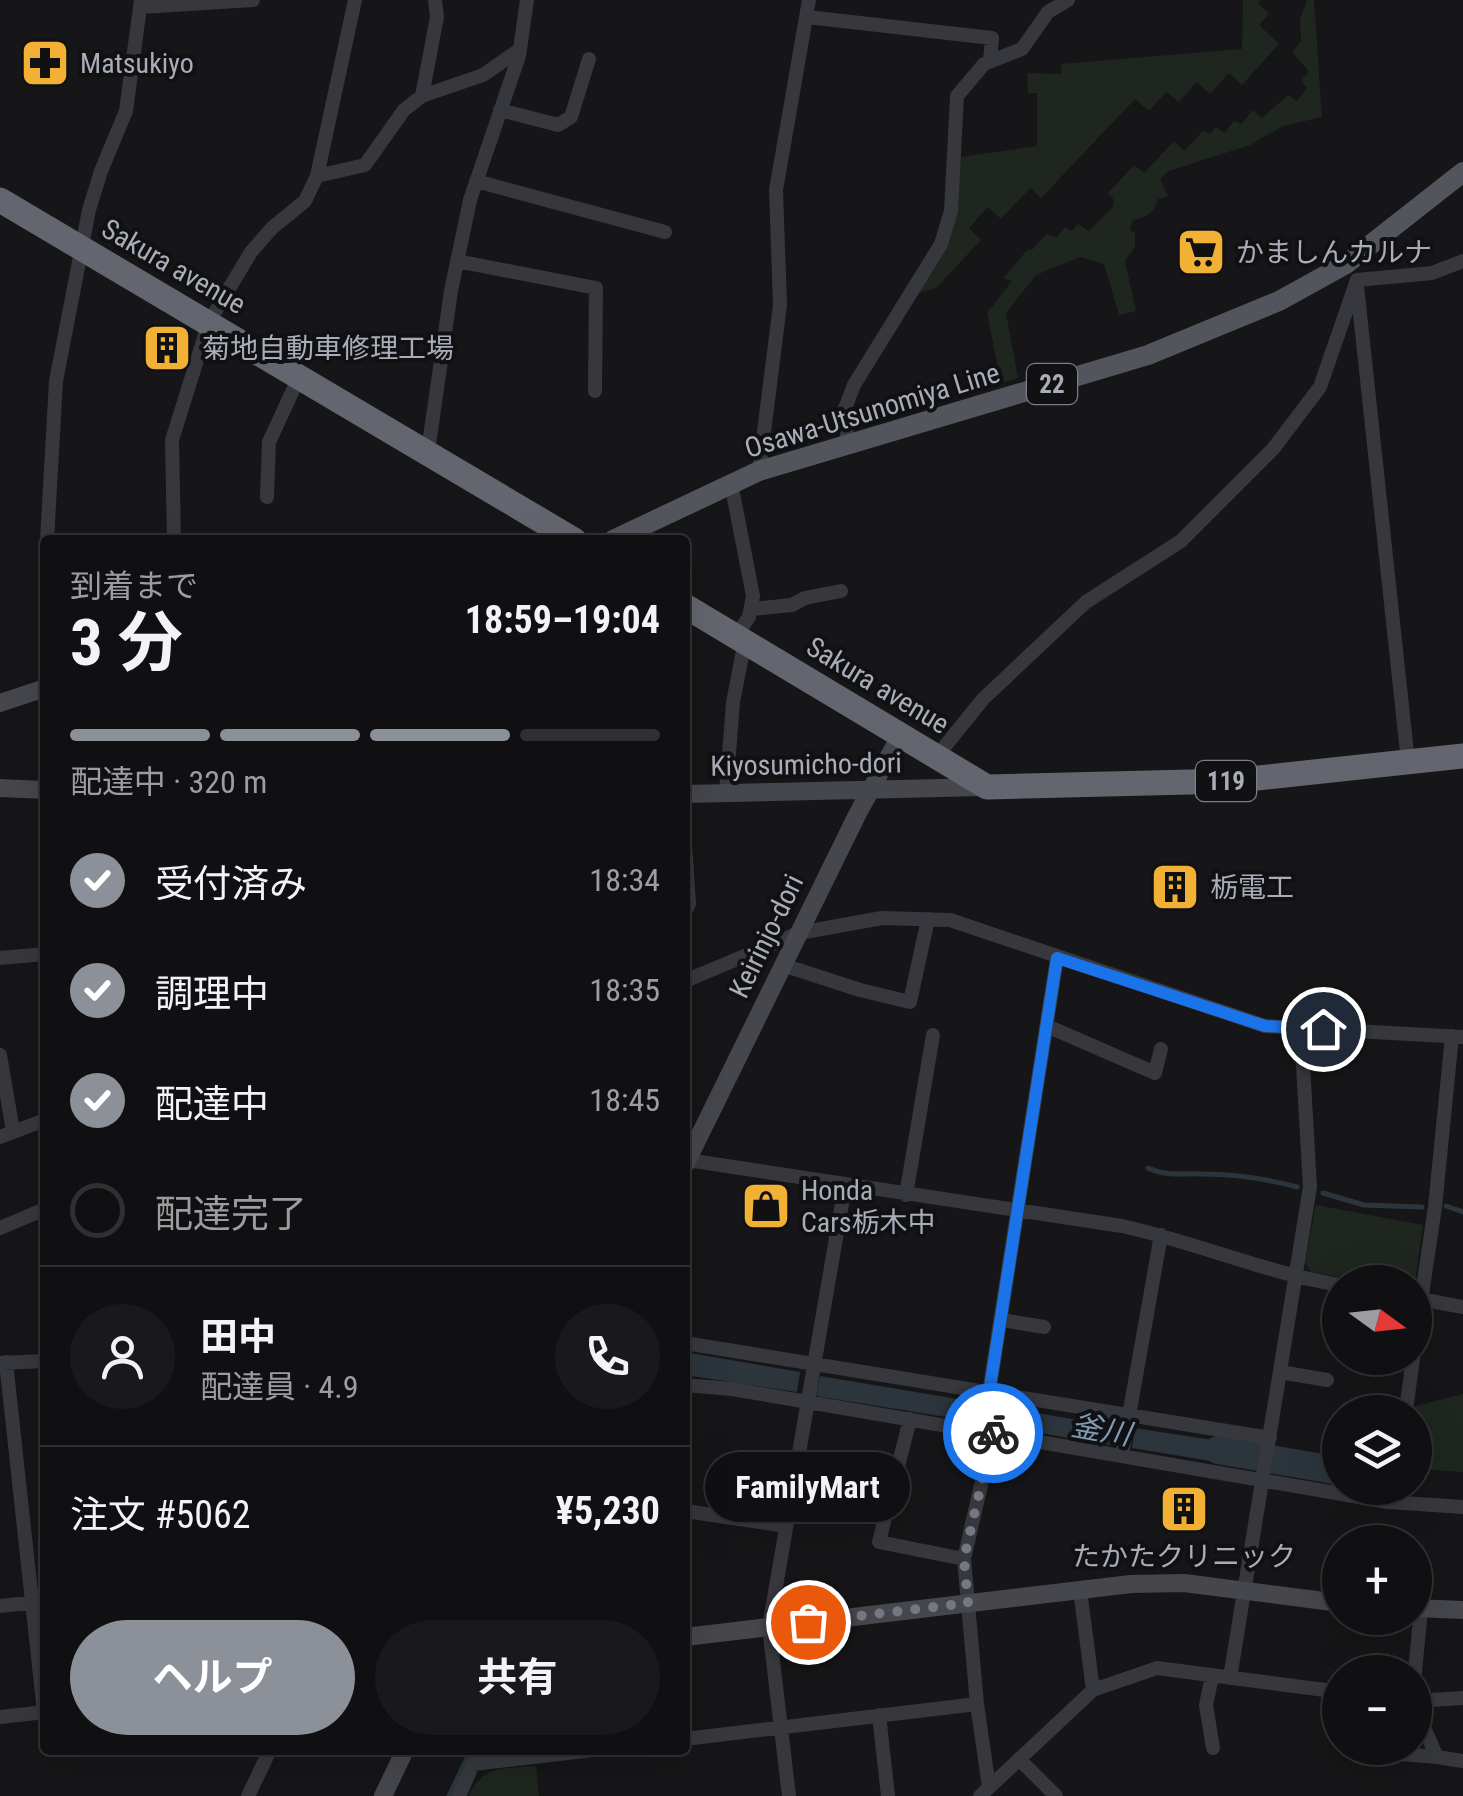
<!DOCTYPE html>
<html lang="ja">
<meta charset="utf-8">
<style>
:root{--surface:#101012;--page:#19191b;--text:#f1f3f6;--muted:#9c9d9f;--line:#303032;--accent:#8c9099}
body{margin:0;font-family:"Roboto Condensed","Noto Sans JP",sans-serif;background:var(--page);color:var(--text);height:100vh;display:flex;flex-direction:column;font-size:38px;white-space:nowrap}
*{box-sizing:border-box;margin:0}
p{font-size:32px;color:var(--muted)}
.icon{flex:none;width:55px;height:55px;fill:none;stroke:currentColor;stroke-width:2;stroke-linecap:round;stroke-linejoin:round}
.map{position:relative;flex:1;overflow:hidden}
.drawer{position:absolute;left:40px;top:535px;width:650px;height:1220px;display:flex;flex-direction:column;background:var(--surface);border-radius:10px;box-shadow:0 10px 40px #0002,0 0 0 2px var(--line)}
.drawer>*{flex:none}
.needle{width:65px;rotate:105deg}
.controls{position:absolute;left:1322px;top:1265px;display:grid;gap:20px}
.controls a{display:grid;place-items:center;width:110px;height:110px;border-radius:50%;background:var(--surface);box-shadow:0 10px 40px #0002,0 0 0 2px var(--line);font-size:50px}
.pin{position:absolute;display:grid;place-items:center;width:85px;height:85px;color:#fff;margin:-42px;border:5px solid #fff;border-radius:50%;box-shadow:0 2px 10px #0007}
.courier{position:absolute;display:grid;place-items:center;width:100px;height:100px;margin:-50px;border:8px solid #1a73e8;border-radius:50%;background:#fff;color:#222;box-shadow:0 2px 12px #0007}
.bubble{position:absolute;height:70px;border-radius:35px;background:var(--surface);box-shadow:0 10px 40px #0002,0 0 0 2px var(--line);font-size:32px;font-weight:700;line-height:70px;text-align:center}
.summary em{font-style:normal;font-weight:700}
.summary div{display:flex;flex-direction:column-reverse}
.summary{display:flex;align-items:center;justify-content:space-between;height:170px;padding:0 30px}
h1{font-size:65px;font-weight:700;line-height:75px}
.bar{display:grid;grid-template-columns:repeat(4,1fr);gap:15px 10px;align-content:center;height:120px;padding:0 30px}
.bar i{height:12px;border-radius:8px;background:var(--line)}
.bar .selected{background:var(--accent)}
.bar p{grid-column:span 4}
.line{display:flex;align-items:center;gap:25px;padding:0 30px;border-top:2px solid var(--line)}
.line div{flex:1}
.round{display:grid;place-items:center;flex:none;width:105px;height:105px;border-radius:52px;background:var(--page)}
ol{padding:0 30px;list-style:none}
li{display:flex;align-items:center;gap:30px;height:110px}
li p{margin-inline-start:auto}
li .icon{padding:10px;border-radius:50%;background:var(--accent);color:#fff;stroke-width:4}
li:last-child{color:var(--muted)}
li i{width:55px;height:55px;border:5px solid var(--line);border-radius:50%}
.action{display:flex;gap:20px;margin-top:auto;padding:20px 30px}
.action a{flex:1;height:115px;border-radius:60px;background:var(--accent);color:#fff;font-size:40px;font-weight:700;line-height:115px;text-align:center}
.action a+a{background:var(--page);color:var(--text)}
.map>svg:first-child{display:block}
.green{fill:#1e261f}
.water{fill:#2c353c}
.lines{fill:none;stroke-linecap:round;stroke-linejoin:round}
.stream{stroke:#2c353c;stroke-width:5}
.river{stroke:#2c353c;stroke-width:28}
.street{stroke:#37383d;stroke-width:14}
.secondary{stroke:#45474d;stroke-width:18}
.primary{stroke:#53555c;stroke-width:20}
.highway{stroke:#63666e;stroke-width:25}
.done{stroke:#757880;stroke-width:10;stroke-dasharray:0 18}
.route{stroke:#1a73e8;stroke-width:12}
.labels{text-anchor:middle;stroke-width:8;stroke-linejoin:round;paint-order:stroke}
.shield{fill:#111113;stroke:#7b7e86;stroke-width:2.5}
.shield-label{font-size:25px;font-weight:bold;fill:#a8adb8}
.poi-label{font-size:28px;fill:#a8adb8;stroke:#111113;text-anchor:start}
.street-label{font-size:28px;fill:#a8adb8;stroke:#111113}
.water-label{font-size:30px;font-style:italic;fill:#7f9bb3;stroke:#111113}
</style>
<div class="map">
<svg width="1463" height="1796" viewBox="0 0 1463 1796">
<rect width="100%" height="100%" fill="#161618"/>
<path class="green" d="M1243,0H1260L1258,3L1269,14L1259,25L1279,44L1242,85L1229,73L1210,94L1197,82L1179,102L1166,92L1149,111L1135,99L1041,198L1030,188L1001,219L988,207L969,228L981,240L936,288L918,293L957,190L961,157L1037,146V93H1028L1027,73L1061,74L1062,64L1242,49Z
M1307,0H1314L1322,117L1283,126L1250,145L1169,171L1160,179L1168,196L1158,199C1155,212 1146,218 1133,220L1130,230L1135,233V247L1125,261L1136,311L1119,315L1104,264L1080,257L1036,275L1006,313L1018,378L1001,383L987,313L1012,281L1003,278L1028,249L1032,250L1047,234L1056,238L1065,227L1072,231L1078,224L1089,231L1113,207L1114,200L1108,193L1134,165L1144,173L1174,141L1184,151L1203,131L1210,134L1216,127L1224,133L1234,121L1241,124L1253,110L1262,118L1288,95L1297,101L1307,88L1301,81L1309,71L1292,52L1301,41L1300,19Z
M1316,1205L1423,1225L1415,1282H1371L1311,1272L1305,1262Z
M1463,1394V1472L1415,1469V1412H1392Z
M536,1766L539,1796H468C485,1764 503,1769 536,1766Z"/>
<path class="water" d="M685,1352L800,1372L797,1392L685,1375Z
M820,1376L975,1402L971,1421L816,1396Z
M998,1406L1117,1427L1115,1446L995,1425Z
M1135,1428L1257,1447L1253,1468L1132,1448Z
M1277,1452L1340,1463V1482L1274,1471Z"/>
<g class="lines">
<path class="stream" d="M1148,1168C1167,1177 1183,1173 1203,1174C1234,1174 1267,1179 1297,1187
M1323,1193L1364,1205L1422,1207
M1446,1206L1463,1212
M449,1796L471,1750"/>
<path class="river" d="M1218,1450L1340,1471"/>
<path class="street" d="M141,7L253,0
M807,17L992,38L990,61
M422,96L437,17L435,0
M500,110L558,125L571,117L589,59
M317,176L355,0
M476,181L665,232
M457,261L596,288L595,391
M1357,286L1408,762
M848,444L844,411L854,385L941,244L951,211L957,96L984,64L1022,49L1048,12L1068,0
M428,451L451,291L470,200L519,56L527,0
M759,471L780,305L776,190L809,0
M731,483L753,596L749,617L736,636
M267,497L269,442L300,375
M47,540L56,381L89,210L101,171L126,111L141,0
M174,540L172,440L209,322L251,252L272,228L305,201L317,176L365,165L404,110L422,96L483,75L519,50
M751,609L792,605L805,598L841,591
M937,756L983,699L1086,602L1181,541L1273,449L1320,387L1357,280L1432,273L1463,261
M726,793L733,702L745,641
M685,844L689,904L685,912
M0,958L45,954
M783,965L860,990L910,1002L928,919
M685,981L799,933L882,918L950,920L1265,1026L1463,1037
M1047,1026L1155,1073L1161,1049
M0,1055L13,1131
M0,1137L45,1120
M687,1160L1122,1226C1195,1242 1266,1273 1340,1285
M906,1195L933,1035
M0,1228L45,1209
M1415,1298L1463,1307
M1002,1320L1044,1327
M1415,1341L1435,1207L1452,1036
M685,1343L1270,1438
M6,1362L44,1712
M1,1363L45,1361
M1280,1372L1327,1380
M685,1385L732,1389L1388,1502L1463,1507
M1407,1403L1413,1358
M910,1419L879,1542L964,1559L993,1433
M983,1431L1057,958
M1122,1455L1161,1235
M685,1511L786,1526
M964,1559L977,1704L989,1787
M1080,1590L1093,1690
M0,1606L45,1601
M1415,1672L1421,1609
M1212,1676L1206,1705L1213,1748
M1230,1678L1310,1187L1301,1030
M1415,1701L1463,1698
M1415,1707L1437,1757L1463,1761
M879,1715L888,1796
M0,1717L45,1712
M685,1739L977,1704
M1346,1749L1437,1757
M1019,1759L1056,1796
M248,1796L270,1750
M459,1796L473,1764L593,1750
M789,1796L769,1627L845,1186
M980,1796L1093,1690L1157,1668L1340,1692"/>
<path class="secondary" d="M0,703L45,688
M0,788L45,790
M685,794L984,787
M685,1165L857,815L901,734
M1415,1608L1463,1610
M685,1637L1131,1584L1184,1583L1340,1603
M383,1796L405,1750"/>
<path class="primary" d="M613,540L759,471L1148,355L1279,301L1346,264L1463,172"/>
<path class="highway" d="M0,200L574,540
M685,606L987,787L1230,781L1463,756"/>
</g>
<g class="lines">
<path class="done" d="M808,1622L968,1603L964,1559L993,1433"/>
<path class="route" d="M993,1433L983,1432L1057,958L1265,1026L1323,1029"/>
</g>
<defs>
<g id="pharmacy-square" transform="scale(2.5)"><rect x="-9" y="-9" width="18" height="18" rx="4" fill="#f2b134" stroke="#111113"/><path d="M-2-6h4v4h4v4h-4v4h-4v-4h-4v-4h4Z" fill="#111"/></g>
<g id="supermarket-square" transform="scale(2.5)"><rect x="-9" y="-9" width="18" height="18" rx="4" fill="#f2b134" stroke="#111113"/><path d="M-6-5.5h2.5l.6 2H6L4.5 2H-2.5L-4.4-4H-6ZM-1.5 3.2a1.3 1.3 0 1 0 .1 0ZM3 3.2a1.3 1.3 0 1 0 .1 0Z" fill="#111"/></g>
<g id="building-square" transform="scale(2.5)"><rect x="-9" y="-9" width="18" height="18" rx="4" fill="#f2b134" stroke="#111113"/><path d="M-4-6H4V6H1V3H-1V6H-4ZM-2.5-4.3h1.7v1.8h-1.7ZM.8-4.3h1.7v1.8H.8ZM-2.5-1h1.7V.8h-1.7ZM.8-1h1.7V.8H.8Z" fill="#111"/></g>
<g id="shop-square" transform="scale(2.5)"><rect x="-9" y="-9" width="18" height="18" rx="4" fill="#f2b134" stroke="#111113"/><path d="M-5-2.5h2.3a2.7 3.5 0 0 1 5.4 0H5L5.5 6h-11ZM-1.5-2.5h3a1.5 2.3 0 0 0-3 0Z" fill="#111"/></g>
</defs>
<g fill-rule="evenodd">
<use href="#pharmacy-square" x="45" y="63"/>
<use href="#supermarket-square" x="1201" y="252"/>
<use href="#building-square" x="167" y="348"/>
<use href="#building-square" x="1175" y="887"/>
<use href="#shop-square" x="766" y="1206"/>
<use href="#building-square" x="1184" y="1509"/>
</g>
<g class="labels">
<g class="shield">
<rect x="1027" y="364" width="50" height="40" rx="8"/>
<rect x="1196" y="761" width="60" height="40" rx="8"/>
</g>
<g class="shield-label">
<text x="1052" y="393">22</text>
<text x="1226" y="790">119</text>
</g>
<g class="poi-label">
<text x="80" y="73">Matsukiyo</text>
<text x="1236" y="262">かましんカルナ</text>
<text x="202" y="358">菊地自動車修理工場</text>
<text x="1210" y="897">栃電工</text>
<text x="801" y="1200">Honda<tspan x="801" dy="32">Cars栃木中</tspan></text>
<text x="1184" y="1566" text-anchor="middle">たかたクリニック</text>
</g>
<g class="street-label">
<text transform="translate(174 266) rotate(30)" y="10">Sakura avenue</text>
<text transform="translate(872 410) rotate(-17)" y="10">Osawa-Utsunomiya Line</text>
<text transform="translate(878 685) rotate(31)" y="10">Sakura avenue</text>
<text transform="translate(806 764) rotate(-1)" y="10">Kiyosumicho-dori</text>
<text transform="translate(766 936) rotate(-64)" y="10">Keirinjo-dori</text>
</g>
<g class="water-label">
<text transform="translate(1101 1430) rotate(10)" y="10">釜川</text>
</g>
</g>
</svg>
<div class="controls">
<a><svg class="needle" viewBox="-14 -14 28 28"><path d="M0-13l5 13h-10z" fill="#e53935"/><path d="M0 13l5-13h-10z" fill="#9c9d9f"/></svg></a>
<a><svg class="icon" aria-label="layers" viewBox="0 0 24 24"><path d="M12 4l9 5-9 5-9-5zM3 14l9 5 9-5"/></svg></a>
<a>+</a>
<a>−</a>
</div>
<div class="pin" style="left:808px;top:1622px;background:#ea580c"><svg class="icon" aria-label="bag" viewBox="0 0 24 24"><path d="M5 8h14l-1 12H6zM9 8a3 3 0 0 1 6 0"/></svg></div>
<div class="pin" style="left:1323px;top:1029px;background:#1f2937"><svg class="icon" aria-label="home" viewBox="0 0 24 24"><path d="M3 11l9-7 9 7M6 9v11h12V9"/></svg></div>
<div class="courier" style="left:993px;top:1433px"><svg class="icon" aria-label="bike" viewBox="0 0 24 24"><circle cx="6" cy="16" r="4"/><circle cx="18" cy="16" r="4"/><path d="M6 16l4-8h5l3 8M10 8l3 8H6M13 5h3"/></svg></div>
<div class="bubble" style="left:705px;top:1452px;width:205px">FamilyMart</div>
<section class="drawer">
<div class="summary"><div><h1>3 分</h1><p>到着まで</p></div><em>18:59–19:04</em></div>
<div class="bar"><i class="selected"></i><i class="selected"></i><i class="selected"></i><i></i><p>配達中 · 320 m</p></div>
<ol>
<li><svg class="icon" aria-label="check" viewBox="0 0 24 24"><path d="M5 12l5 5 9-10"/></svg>受付済み<p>18:34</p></li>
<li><svg class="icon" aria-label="check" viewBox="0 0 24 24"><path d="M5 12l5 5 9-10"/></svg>調理中<p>18:35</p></li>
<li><svg class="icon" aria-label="check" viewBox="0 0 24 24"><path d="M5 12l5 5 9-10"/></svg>配達中<p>18:45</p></li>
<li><i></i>配達完了</li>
</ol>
<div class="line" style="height:180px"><a class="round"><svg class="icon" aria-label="person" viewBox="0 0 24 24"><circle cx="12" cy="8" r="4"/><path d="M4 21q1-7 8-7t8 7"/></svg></a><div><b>田中</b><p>配達員 · 4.9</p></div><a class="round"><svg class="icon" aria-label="phone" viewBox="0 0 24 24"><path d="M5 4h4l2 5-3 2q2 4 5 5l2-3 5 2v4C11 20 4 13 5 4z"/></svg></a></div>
<div class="line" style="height:130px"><div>注文 #5062</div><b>¥5,230</b></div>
<div class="action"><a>ヘルプ</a><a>共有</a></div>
</section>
</div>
